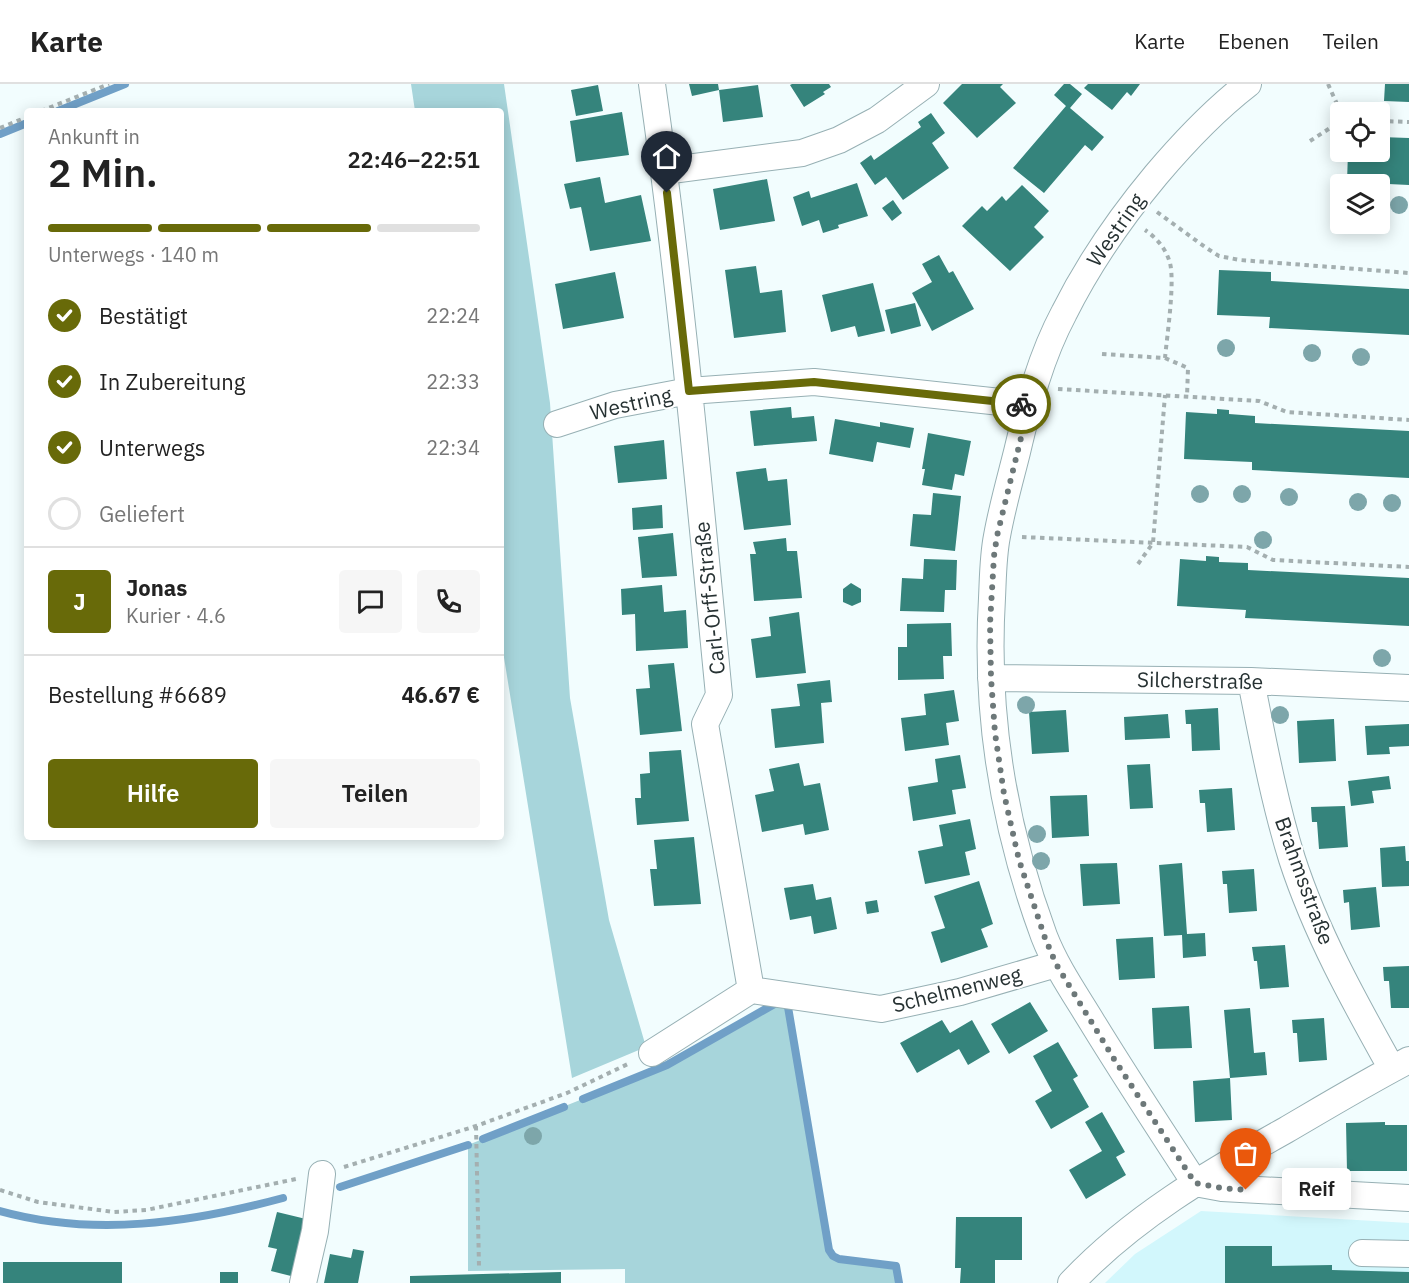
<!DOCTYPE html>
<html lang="de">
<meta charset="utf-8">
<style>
:root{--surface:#fff;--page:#f6f6f6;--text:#222;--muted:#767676;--line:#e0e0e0;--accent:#686a09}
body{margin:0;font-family:"IBM Plex Sans",sans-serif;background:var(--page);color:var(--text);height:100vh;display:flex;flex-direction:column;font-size:22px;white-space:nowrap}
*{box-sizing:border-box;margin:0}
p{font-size:20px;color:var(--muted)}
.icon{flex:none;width:33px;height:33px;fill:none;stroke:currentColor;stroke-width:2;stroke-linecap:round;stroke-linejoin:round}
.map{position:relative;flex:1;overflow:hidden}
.side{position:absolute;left:24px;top:24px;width:480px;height:732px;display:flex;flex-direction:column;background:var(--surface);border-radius:6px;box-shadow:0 3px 15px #0003}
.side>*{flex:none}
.fabs{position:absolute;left:1330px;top:18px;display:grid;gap:12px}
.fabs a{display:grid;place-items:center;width:60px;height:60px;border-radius:6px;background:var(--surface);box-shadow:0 3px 15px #0003;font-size:30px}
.pin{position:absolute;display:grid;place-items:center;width:51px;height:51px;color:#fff;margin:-62px -26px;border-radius:50% 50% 50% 0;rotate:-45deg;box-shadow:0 0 6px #0007}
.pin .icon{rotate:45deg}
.courier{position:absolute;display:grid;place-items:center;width:60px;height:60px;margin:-30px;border:4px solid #686a09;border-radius:50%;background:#fff;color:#222;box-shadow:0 2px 8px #0007}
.bubble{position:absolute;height:42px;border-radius:6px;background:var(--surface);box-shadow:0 3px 15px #0003;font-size:20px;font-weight:600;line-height:42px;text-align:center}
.headline em{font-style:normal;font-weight:600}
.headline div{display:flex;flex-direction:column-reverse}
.headline{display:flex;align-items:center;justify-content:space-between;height:102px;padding:0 24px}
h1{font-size:39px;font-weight:600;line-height:45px}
.bar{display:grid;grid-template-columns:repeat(4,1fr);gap:9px 6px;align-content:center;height:72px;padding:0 24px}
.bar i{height:8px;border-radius:4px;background:var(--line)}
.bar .on{background:var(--accent)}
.bar p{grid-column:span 4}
.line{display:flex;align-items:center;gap:15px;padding:0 24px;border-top:2px solid var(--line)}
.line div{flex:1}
.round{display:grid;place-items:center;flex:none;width:63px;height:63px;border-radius:6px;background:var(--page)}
ol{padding:0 24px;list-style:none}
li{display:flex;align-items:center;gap:18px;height:66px}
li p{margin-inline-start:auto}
li .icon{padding:6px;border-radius:50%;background:var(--accent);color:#fff;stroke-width:4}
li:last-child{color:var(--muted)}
li i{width:33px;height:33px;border:3px solid var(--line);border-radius:50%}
.cta{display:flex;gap:12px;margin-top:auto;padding:12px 24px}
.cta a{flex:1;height:69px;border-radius:6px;background:var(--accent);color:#fff;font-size:24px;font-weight:600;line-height:69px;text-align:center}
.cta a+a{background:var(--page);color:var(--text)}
header{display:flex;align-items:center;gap:36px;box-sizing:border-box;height:84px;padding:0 30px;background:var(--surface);border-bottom:2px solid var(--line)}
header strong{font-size:28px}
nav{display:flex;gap:33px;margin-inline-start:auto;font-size:21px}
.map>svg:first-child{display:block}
.built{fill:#d2f7fc}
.green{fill:#a7d5db}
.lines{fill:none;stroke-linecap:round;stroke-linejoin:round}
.stream{stroke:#70a0c7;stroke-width:8}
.building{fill:#35847c}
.minor-casing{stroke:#97b0b4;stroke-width:28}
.path{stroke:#a4afb0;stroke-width:4;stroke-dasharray:4.5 4.5;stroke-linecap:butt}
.minor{stroke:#fff;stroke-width:26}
.tree{fill:#7da6aa}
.done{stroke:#6d7879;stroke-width:6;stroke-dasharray:0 10.8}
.route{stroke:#686a09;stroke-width:8}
.labels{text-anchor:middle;stroke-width:4.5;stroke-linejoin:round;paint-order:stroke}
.street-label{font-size:21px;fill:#263132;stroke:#fff}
</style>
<header>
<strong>Karte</strong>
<nav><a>Karte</a><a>Ebenen</a><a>Teilen</a></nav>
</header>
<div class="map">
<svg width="1409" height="1199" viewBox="0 0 1409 1199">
<rect width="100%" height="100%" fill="#f2fdfe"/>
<path class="built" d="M1201,1127L1409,1139V1199H1105L1135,1170Z"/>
<path class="green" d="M411,0H504L550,319L570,614L609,836L646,963L572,994L501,555V27H415Z
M778,918L788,923L829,1166L833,1172L839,1175L896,1182L899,1199H625V1185L468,1187V1061L667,981Z"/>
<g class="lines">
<path class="stream" d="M58,27L125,0
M0,50L27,39
M583,1015L667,981L778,918H784L788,923L829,1166L833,1172L839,1175L896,1182L899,1199
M483,1055L564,1023
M340,1103L468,1061
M0,1127C94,1153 190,1139 283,1114"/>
</g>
<path class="building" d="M689,0H718L719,6L692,12Z
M792,0H829L831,3L823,8L825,10L804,23L790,1Z
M962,0H1003L1000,3L1016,19L977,54L943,19Z
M1064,0H1070L1082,10L1070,24L1104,53L1092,67L1085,61L1044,109L1013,84L1066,22L1054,11Z
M1088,0H1140L1131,12L1127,8L1112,26L1084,4Z
M1385,0H1409V18L1384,17Z
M598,1L603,27L576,32L571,6Z
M758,1L763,33L723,38L719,6Z
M622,28L629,71L576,78L570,37Z
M931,29L945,49L932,59L949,84L903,116L886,93L875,101L860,79L871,71L874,76L921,43L918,38Z
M1380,53L1409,54V101L1347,98L1348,68H1380Z
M600,93L605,119L641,111L651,157L590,167L581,123L570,125L564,100Z
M767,95L775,137L720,146L713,105Z
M857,99L868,132L838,141L839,144L823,149L819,136L802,142L793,113L809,107L811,114Z
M1022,101L1049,127L1034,143L1044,153L1010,187L962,142L982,122L987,127L1002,112L1006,117Z
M893,116L902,129L892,137L882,124Z
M939,171L949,189L953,187L974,225L932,247L912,209L932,198L922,180Z
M756,182L760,209L782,206L786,248L734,254L725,186Z
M1219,186L1271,188V197L1409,205V251L1269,244L1270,233L1217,231Z
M615,188L624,234L563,245L555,200Z
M873,199L885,247L858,253L855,242L831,248L822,211Z
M915,219L921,242L891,250L885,226Z
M791,323L792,334L814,332L817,357L754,362L750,327Z
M1217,325L1229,326V330L1255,332V339L1409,347V394L1252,386V378L1184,375L1186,328L1217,330Z
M835,335L880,343V338L914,344L910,364L877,358L873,378L829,370Z
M928,349L971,357L964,392L955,390L952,406L922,401L925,385H922Z
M664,356L667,395L618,399L614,362Z
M766,384L768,397L787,395L791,441L744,446L736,388Z
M933,409L961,412L955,467L910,462L913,430L931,431Z
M662,421L663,444L633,446L632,424Z
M673,449L677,492L642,494L638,453Z
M786,454L787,467H797L802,514L754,517L750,470H756L753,458Z
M1206,472L1219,473V478L1248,479V486L1409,494V542L1245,534L1246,526L1177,522L1180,475L1206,477Z
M924,475L957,476L956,506H945L944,528L900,527L902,494L923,495Z
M851,499L861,505V518L852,522L843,518V505Z
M662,501L664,528L686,526L688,564L636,567L635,530L622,531L621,505Z
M799,528L806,589L756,594L751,555L771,552L769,533Z
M951,539L952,572H943L944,595L898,596V563H907V540Z
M674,579L682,647L640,651L636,605L650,604L648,581Z
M830,596L832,618L821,619L824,659L775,664L771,625L800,622L797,600Z
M954,606L959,637L946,639L949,661L905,667L901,634L926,631L924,610Z
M1218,624L1220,666L1192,667L1191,640H1186L1185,626Z
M1066,626L1069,668L1032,670L1029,628Z
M1168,630L1170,654L1125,656L1124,633Z
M1334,635L1336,677L1299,679L1297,637Z
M1409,640V662L1389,663L1390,670L1367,671L1365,642Z
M681,666L689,737L637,741L635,714H641L640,690L650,689L649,668Z
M960,671L966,704L952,706L956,730L913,737L908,703L938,698L935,675Z
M799,679L804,702L820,699L829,746L805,751L803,740L762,748L755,711L774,707L769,685Z
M1150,680L1153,724L1130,725L1127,681Z
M1389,692L1391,705L1372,707L1374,719L1351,722L1348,697Z
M1232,704L1235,746L1207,748L1205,719H1200L1199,706Z
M1087,711L1089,752L1052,754L1050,712Z
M1345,722L1348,763L1319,765L1317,738H1312L1311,723Z
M970,735L976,765L965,768L970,791L925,800L918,767L943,762L939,741Z
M694,753L701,820L654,822L650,785H657L654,756Z
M1405,762L1406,777H1409V802L1382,803L1380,764Z
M1117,779L1120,820L1083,822L1080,780Z
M1182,779L1187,850L1205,849L1206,872L1183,874L1182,851L1164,852L1159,781Z
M1254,785L1257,827L1229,829L1227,800H1223L1222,787Z
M979,797L993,840L981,845L988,863L941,879L931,848L945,844L934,812Z
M813,800L816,816L831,813L837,845L814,850L811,832L790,836L784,804Z
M1376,803L1380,843L1351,846L1349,818L1344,819L1343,806Z
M877,816L879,828L867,830L865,818Z
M1153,853L1155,894L1119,896L1116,855Z
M1285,861L1289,903L1260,905L1257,877H1254L1252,863Z
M1409,882V924H1391L1389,897H1384L1383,883Z
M1030,918L1048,947L1009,970L991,940Z
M1189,922L1192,964L1154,965L1152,924Z
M1250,924L1254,969L1265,968L1267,991L1230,994L1232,1036L1195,1038L1193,997L1230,994L1224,926Z
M1324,934L1327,976L1299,978L1297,949H1293L1292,936Z
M942,936L950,949L972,936L990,968L968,981L959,965L917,989L900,959Z
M1058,958L1078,992L1073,995L1089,1023L1051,1045L1035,1017L1052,1007L1033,972Z
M1102,1028L1125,1068L1116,1073L1126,1091L1086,1115L1069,1086L1102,1067L1085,1038Z
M1385,1038V1041H1407V1087H1347L1346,1039Z
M277,1128L306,1135L291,1192L271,1187L277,1165L268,1163Z
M956,1133H1022V1176H995V1199H960L961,1184H955Z
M1225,1162H1272V1182L1332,1181V1186L1409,1188V1199H1225Z
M353,1165L364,1167L358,1199H324L330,1170L351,1174Z
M3,1178H122V1199H3Z
M220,1188H238V1199H220Z
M561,1188V1199H410V1192Z"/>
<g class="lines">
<g class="minor-casing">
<path id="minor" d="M652,0C681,203 699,407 719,611L705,640L751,906L652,969
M664,87L802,69L839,56L877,36L926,0
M557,340L615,321L689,307L814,298L1028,321
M991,594L1251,597L1409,604
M1251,597C1263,657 1274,717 1292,775C1316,849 1354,917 1392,985
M751,906L881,925L960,908L1056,880
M1195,1099C1160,1045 1125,992 1092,938C1075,910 1056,883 1044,852C1004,744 985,629 992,514C993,493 993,472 997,452C1002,424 1010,396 1017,368C1028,321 1041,272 1064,229C1089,179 1121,133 1156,91C1184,58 1213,27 1248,0
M1195,1099L1222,1104L1409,1114
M1362,1169L1409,1170
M303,1199L315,1147L322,1090
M1071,1199C1132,1134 1209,1089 1286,1046C1327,1022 1367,998 1409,976"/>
</g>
<path class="path" d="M1328,0L1341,29
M41,27L109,0
M1380,37L1409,38
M0,44L27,33
M1310,57L1341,37
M1157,128L1205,163L1219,172L1240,176L1409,189
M1102,270L1165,274C1167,252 1175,199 1170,179C1166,165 1157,154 1145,146
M1165,274L1188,284L1187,313
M1058,305L1259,317L1287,328L1409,336
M1022,453L1247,463L1273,476L1409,483
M1138,480L1153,459L1165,311
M476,1042L479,1182
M344,1083L476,1042L567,1009L630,979
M0,1106L38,1118L114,1128L146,1126L296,1095"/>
<use href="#minor" class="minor"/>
</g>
<g class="tree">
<circle cx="1399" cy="121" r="9"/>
<circle cx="1226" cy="264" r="9"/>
<circle cx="1312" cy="269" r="9"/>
<circle cx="1361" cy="273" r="9"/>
<circle cx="1200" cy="410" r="9"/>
<circle cx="1242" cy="410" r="9"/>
<circle cx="1289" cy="413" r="9"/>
<circle cx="1358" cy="418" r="9"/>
<circle cx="1392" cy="419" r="9"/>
<circle cx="1263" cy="456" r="9"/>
<circle cx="1382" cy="574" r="9"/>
<circle cx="1026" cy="621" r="9"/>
<circle cx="1280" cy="631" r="9"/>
<circle cx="1037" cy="750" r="9"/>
<circle cx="1041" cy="777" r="9"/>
<circle cx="533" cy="1052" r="9"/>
</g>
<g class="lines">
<path class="done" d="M1021,320L1029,321L997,452L994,472L990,540L991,594L995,649L1004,710L1019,776L1045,854L1056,880L1114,975L1195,1099L1222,1104L1246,1106"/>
<path class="route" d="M667,109L689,307L814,298L1021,320"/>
</g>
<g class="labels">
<g class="street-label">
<text transform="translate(1116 146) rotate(-55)" y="7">Westring</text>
<text transform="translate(631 320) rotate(-13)" y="7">Westring</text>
<text transform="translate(710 514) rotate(-96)" y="7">Carl-Orff-Straße</text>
<text transform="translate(1200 597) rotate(1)" y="7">Silcherstraße</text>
<text transform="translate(1304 797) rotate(70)" y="7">Brahmsstraße</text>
<text transform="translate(957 906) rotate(-14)" y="7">Schelmenweg</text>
</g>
</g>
</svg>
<div class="fabs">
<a><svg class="icon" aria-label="locate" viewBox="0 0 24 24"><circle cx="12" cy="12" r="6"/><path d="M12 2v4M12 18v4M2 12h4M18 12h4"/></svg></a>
<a><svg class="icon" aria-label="layers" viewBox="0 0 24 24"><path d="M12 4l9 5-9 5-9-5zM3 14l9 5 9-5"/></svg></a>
</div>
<div class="pin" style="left:1246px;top:1106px;background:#ea580c"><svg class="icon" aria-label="bag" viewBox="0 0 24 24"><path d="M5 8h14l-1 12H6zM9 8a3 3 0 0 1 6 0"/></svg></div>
<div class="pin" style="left:667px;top:109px;background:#1f2937"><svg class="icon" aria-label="home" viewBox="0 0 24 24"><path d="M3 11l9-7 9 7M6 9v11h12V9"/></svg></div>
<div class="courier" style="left:1021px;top:320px"><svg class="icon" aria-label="bike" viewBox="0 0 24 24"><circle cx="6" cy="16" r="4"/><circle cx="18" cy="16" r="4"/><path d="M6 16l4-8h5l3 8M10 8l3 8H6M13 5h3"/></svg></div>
<div class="bubble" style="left:1282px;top:1084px;width:69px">Reif</div>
<section class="side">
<div class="headline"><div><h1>2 Min.</h1><p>Ankunft in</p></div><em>22:46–22:51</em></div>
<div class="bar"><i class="on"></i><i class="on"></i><i class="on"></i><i></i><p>Unterwegs · 140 m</p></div>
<ol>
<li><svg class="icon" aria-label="check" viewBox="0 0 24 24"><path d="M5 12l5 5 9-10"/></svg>Bestätigt<p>22:24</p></li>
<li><svg class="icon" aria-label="check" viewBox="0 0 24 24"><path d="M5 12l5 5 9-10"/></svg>In Zubereitung<p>22:33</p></li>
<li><svg class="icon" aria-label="check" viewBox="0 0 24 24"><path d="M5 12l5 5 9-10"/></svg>Unterwegs<p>22:34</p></li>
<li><i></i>Geliefert</li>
</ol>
<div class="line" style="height:108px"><b class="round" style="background:var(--accent);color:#fff">J</b><div><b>Jonas</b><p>Kurier · 4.6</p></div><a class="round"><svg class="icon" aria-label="chat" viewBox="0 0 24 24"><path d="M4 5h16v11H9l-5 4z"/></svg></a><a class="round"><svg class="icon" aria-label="phone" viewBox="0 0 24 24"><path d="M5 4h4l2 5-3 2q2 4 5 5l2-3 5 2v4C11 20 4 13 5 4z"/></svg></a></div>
<div class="line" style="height:78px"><div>Bestellung #6689</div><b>46.67 €</b></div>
<div class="cta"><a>Hilfe</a><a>Teilen</a></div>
</section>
</div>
